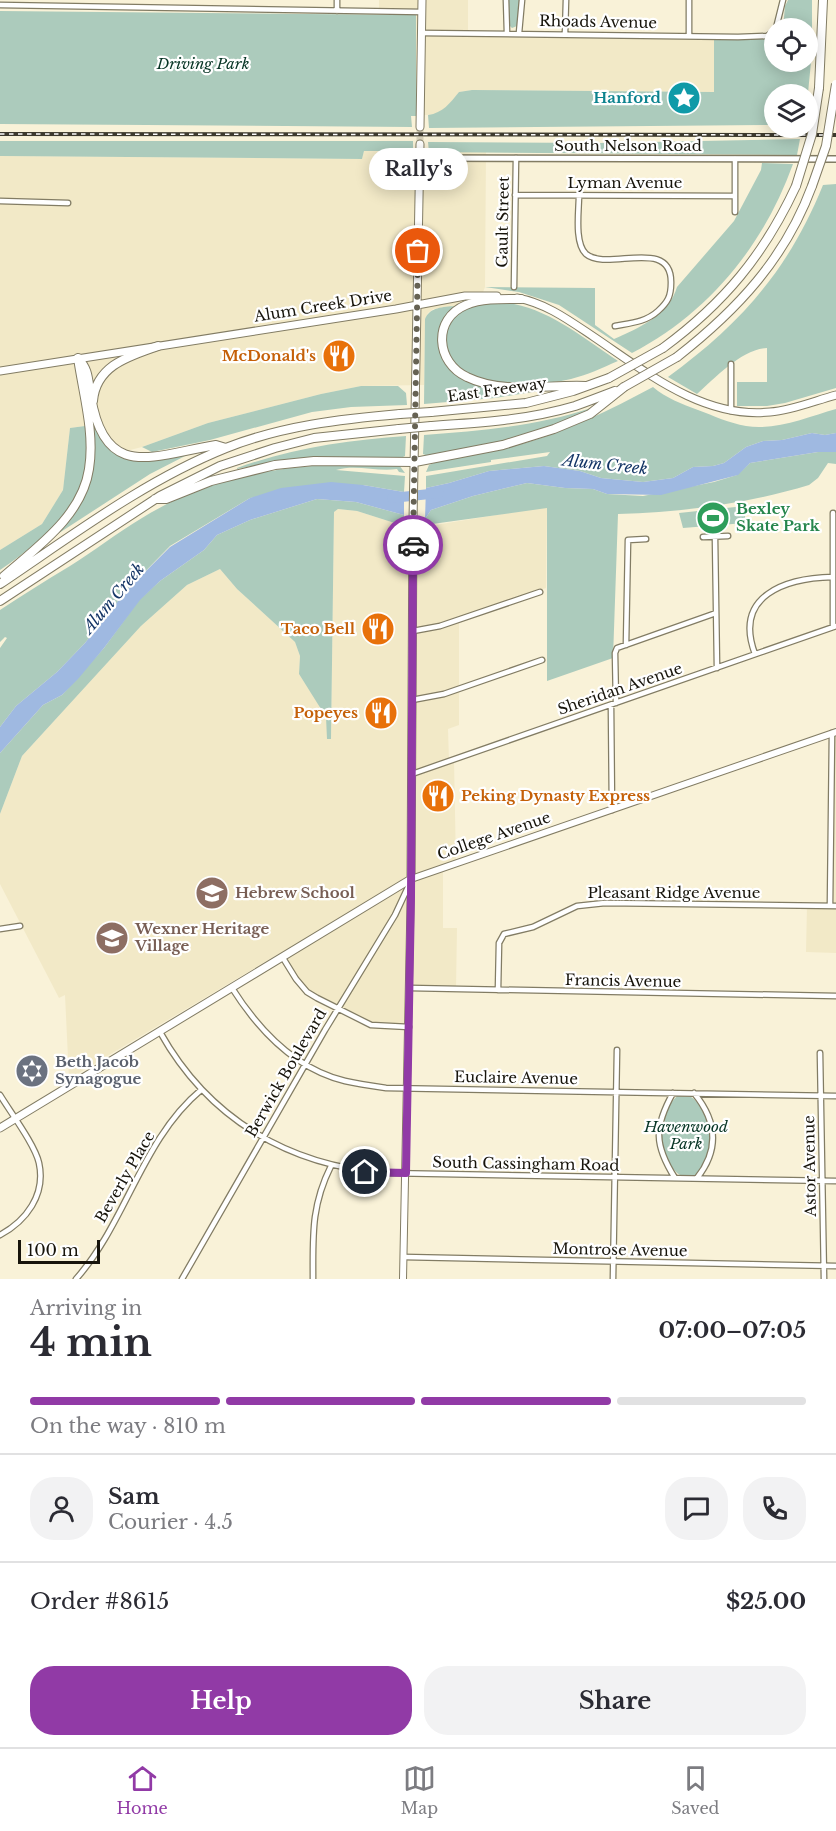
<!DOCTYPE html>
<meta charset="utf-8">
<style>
:root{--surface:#fff;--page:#f2f2f3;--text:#2b2b33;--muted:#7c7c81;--line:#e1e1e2;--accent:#913aa6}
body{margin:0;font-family:"Libre Baskerville",serif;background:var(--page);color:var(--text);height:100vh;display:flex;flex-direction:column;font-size:22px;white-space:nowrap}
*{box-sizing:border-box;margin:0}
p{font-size:20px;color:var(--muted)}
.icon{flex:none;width:33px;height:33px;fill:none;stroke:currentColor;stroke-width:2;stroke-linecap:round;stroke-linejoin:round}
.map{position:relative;height:1279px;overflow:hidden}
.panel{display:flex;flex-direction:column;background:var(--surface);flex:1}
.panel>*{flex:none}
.tools{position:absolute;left:764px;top:18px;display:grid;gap:12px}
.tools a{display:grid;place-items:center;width:54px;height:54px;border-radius:50%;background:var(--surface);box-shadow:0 3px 15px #0003;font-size:30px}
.scale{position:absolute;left:18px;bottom:15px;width:82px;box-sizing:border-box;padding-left:6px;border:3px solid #17140b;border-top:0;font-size:16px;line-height:21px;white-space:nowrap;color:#17140b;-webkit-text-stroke:4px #fff;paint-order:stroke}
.pin{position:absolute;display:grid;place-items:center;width:51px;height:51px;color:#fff;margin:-26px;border:3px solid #fff;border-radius:50%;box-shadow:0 2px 6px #0007}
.courier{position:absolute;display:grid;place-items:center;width:60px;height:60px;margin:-30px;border:4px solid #913aa6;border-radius:50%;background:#fff;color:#222;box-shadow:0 2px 8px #0007}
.bubble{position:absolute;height:42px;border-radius:21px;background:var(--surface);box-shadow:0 3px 15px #0003;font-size:20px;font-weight:800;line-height:42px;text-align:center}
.summary em{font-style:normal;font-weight:800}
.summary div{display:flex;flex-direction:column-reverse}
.summary{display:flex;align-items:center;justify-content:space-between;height:102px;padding:0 30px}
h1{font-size:39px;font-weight:800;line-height:45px}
.bar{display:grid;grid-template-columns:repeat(4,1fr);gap:9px 6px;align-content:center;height:72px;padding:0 30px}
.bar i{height:8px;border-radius:4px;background:var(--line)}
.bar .selected{background:var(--accent)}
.bar p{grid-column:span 4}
.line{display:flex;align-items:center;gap:15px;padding:0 30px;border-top:2px solid var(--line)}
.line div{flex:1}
.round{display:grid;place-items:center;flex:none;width:63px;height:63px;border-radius:24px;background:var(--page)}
.cta{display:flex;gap:12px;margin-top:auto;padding:12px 30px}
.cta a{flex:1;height:69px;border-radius:24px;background:var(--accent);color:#fff;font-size:24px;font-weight:800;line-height:69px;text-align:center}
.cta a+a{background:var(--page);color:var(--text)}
.tab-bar{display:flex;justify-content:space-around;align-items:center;height:84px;border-top:2px solid var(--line);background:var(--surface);font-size:16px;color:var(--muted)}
.tab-bar a{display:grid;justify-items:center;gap:3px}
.tab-bar .selected{color:var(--accent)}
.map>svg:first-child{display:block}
.built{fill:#f2e9c7}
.green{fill:#accbbc}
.water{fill:#9fb9e1}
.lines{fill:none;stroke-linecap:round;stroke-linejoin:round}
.river{stroke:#9fb9e1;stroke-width:10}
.primary-tunnel{stroke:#d7d1b9;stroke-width:7;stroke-dasharray:7 3.5;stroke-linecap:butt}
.minor-casing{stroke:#827c64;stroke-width:7}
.tertiary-casing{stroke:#827c64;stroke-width:8}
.secondary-casing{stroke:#827c64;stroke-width:8}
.primary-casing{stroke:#827c64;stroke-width:9}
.motorway-casing{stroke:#827c64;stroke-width:10}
.minor{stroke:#fff;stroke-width:4.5}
.tertiary{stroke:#fff;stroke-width:5}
.secondary{stroke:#fff;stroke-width:6}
.primary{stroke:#fff;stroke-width:7}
.motorway{stroke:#fff;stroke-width:8}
.rail-casing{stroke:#3c392d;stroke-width:4}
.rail{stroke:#fff;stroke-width:1.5;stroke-dasharray:4.5;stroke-linecap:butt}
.motorway-bridge-casing{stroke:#827c64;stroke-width:10;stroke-linecap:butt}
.motorway-bridge{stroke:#fff;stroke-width:8}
.done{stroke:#666253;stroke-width:6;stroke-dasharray:0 10.8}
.route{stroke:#913aa6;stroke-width:8}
.labels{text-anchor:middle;stroke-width:4.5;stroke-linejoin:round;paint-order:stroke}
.street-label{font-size:15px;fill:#17140b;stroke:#fff}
.park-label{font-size:15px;font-style:italic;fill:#073525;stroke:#fff}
.culture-label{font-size:15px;font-weight:bold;fill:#0d838f;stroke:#fff;text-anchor:end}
.food-label{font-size:15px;font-weight:bold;fill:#c56008;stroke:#fff;text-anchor:end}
.leisure-label{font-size:15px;font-weight:bold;fill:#27864d;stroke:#fff;text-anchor:start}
.education-label{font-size:15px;font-weight:bold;fill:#785e54;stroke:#fff;text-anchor:start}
.worship-label{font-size:15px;font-weight:bold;fill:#5b616d;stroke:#fff;text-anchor:start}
.water-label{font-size:16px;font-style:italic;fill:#143566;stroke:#fff}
</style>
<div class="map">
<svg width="836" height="1279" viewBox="0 0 836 1279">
<rect width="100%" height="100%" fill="#f9f2d8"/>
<path class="built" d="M379,0H468V33L714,38V92L472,90L459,92L447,107L436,114L416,116V15L379,14Z
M364,151L486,152L485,287L479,303L433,309L428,313L425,319L424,385L361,386L321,394L208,423L142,447L126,451L114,443L100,424L70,428L63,490L42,524L0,550V156L362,159Z
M540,508H547L546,588L459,620V725L448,729L449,761L454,759L456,865L443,870V928H457L456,988H411L410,1030L376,1029L365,1025L309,994L278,954L69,1079L65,995L59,998L0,884V814L22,756L141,626L187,585L220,569L237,589L295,642L300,656L299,674L327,717V739L331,738L334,512L338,509L357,511L404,526H429Z
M836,732V953L806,952L807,906H829L832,733Z"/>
<path class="green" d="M509,0H520L518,23L517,26L512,28L509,25Z
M788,0H812V52L807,103V94H774V125L429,128L428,115C443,113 450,103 459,92L472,90L714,92V38H774V62H807V28H783L785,6Z
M0,11L416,15V116H411L412,127L0,124Z
M800,139L797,155L429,152L428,142L599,143Z
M0,141H413V151H364L362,159L0,156Z
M762,163L793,164C764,245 709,313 632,353L559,305L519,292L485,287L595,288V325L614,339C639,328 669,315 677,287L734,221L761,170Z
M836,184V388L785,403L767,406H737V382H767V348C742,349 715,378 697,394L668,377C741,324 789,269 823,185Z
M476,303C488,303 501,302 514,304C553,312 585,339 618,361C602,368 587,375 571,379C535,387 448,392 446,339C446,319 460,311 476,303Z
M455,306L456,307L449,314L440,351L447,365L453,372L532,391V392L495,398L424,404L425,319C430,307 443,307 455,306Z
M361,386H398L406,393L407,405L351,407L312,412L210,440L152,452L142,447L208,423L321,394Z
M653,387C666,398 682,404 698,410C714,416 729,423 746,426C775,431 808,417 836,409V433L825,435L812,433L782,440L763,441L746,447L724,463L713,466L693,467L673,478L643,482L601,478L580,471L544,466L489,471L449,483L426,488V476L547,456L550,452L491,460V462L426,472L429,465C456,453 489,453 518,445C566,432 610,410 653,387Z
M591,408L593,410L574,418L494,444L428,456L423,454L424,435C481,431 537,426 591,408Z
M92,425H94L103,441L141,460L153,461L186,453L187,455L150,474L56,535L85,491Z
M85,426C86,437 89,448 88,459C83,508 38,544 0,570V550L42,524L63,490L70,428Z
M406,436L405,456L403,457C347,457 292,457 237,469V468C292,448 348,440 406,436Z
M818,452H836V464L828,463L818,478L809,485C746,504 684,512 618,514L613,658L547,681V508L425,525V519L431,510L473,496L527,483L565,488L593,489L607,494L643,496L714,482L737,475L750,463Z
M328,465H399L405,473L399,472L397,469C377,472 356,464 336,470L405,476L404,492L363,485L250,498L170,546L126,591L85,643L57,672L16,706L0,727V648L7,638L5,637L0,642V610C23,595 46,580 70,566C94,551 117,533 142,518C199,483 261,468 328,465Z
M317,499L356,502L404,515V526L357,511L338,509L334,512L331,739H327L326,717L299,674L300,656L295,642L237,589L220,569L187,585L141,626L22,756L0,814V753L43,705L62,695L104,648L139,600L160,581L204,550L217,535L250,520Z
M745,506V523L683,528L679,513Z
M677,1096L691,1097L694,1099C714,1121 715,1153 695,1175H680L677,1173C657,1152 655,1118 677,1096Z"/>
<path class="water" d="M812,433L825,435L836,433V452H818L750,463L738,475L661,495L607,494L593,489L565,488L527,483L473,496L431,510L425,519L426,488L449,483L489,471L544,466L580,471L601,478L643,482L673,478L693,467L713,466L724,463L746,447L763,441L782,440Z
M331,482L363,485L404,492V515L356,502L317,499L250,520L217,535L204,550L160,581L140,600L104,648L78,679L62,695L43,705L0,753V727L16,706L57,672L85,643L126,591L170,547L250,498L281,488Z"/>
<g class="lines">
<path class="river" d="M392,498L439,493"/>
<path class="primary-tunnel" d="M420,144V127"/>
<g class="minor-casing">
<path id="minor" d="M506,0L507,33
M0,5L422,12
M337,11V0
M776,28L783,0
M421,33L738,37L767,36L774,31
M519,33L522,0
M565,34L566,0
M689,36V0
M735,159V212
M515,195L735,196
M579,195C579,210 574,243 586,254C607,272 672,236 671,283C671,296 668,302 658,311C646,322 631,323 615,326
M0,201L68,203
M514,287L516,158
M731,364V411
M833,513V627
M703,537L728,536
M715,537L717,668
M413,631L440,626L540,592
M626,645L628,540L646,539
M755,654C733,595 786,578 833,577
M412,700L444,694L542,660
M616,703L615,653L617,648L716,613
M611,705L612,810
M412,774L836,626
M830,906L832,733
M0,929L20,926
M283,958L296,979L307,992L317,998L371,1025L409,1027
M232,988C258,1029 295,1069 345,1081C358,1084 372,1086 386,1088L836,1096
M410,988L836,996
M498,990L499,943L504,934L533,927L577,906L605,903L836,906
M160,1032C208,1118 288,1166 386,1173L836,1181
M820,1053L824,1279
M673,1093C654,1127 654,1145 675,1178
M694,1093C717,1121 720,1149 697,1178
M0,1095C11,1113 35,1145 39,1163C46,1195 26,1221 0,1235
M404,1257L836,1266
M76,1279C126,1223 142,1139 201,1090
M182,1279L325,1030L395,915L409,885
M313,1279C313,1236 311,1206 331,1166
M613,1279L617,1050"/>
</g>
<g class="tertiary-casing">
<path id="tertiary" d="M420,158L836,159"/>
</g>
<g class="secondary-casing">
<path id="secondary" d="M403,1279L411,879L836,732"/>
</g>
<g class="primary-casing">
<path id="primary" d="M420,127L422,0
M517,298C546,303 570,321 594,337C646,372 703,419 770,412C793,410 814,401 836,395
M0,371L396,309L465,296H497
M0,1128L411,879L413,521L420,144"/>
</g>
<g class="motorway-casing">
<path id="motorway" d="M819,88L823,0
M521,299C503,299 483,298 466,305C432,319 436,363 467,377C504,395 548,384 586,386
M663,348C724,303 764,255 796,186
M677,357C737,310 785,259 812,186
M78,359C89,368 88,382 91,397C105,482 154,455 216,445L226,448
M93,401C96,365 130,356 158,346
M431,412L526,403L573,391L609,378
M431,426C479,423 528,420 575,406C589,401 602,396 615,391
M155,499H166L211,481L275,465L314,461L415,462L503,445L554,429L590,414L624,387
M4,576C37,547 82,516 89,469C95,433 83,393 78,358
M0,584C73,535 144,481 226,448C281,426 341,419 400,414
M0,601L160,496L220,466L275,448L314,438L399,429"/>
</g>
<use href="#minor" class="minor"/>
<use href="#tertiary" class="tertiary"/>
<use href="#secondary" class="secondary"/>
<use href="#primary" class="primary"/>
<use href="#motorway" class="motorway"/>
<g class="rail-casing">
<path id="rail" d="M0,134L836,135"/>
</g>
<use href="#rail" class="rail"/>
<g class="motorway-bridge-casing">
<path id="motorway-bridge" d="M796,186L812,134L819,88
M812,186L826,146L836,84
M609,378L663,348
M624,387L677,357
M400,414L431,412
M399,429L431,426"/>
</g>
<use href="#motorway-bridge" class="motorway-bridge"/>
</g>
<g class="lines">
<path class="done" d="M413,545L418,251"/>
<path class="route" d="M365,1172L406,1173L411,897L413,545"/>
</g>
<defs>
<g id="sight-disc" transform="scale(1.725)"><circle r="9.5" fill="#0f9aa8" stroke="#fff"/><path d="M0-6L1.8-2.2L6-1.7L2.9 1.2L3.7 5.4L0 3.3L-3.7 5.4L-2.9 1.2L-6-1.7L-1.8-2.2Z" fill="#fff"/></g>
<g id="restaurant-disc" transform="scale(1.725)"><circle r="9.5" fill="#e8710a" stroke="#fff"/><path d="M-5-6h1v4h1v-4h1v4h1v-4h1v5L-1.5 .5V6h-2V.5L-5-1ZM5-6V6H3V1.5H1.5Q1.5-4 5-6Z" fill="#fff"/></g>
<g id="stadium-disc" transform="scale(1.725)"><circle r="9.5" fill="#2e9e5b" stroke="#fff"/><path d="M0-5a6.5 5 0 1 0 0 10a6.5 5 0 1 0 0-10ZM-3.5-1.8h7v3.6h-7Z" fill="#fff"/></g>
<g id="school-disc" transform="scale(1.725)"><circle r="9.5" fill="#8d6e63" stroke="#fff"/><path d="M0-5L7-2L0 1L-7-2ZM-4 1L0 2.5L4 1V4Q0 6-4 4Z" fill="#fff"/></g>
<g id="synagogue-disc" transform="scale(1.725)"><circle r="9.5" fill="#6b7280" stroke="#fff"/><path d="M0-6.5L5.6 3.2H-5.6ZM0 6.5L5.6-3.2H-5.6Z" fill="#fff"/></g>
</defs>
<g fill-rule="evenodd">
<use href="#sight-disc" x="684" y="98"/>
<use href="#restaurant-disc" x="339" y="356"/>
<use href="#stadium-disc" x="713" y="518"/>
<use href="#restaurant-disc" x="378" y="629"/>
<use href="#restaurant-disc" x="381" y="713"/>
<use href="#restaurant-disc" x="438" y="796"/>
<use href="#school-disc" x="212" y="893"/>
<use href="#school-disc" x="112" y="938"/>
<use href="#synagogue-disc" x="32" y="1071"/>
</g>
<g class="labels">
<g class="street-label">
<text transform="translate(598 22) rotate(1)" y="5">Rhoads Avenue</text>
<text x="628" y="151">South Nelson Road</text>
<text x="625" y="188">Lyman Avenue</text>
<text transform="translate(503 222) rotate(-89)" y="5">Gault Street</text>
<text transform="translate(323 306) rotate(-9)" y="5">Alum Creek Drive</text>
<text transform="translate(497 390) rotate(-8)" y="5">East Freeway</text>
<text transform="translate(620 689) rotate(-19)" y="5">Sheridan Avenue</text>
<text transform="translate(494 836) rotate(-19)" y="5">College Avenue</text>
<text x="674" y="898">Pleasant Ridge Avenue</text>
<text transform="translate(623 981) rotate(1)" y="5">Francis Avenue</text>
<text transform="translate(286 1073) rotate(-60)" y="5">Berwick Boulevard</text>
<text transform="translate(516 1078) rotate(1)" y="5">Euclaire Avenue</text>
<text transform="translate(526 1164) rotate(1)" y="5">South Cassingham Road</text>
<text transform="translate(810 1166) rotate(-91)" y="5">Astor Avenue</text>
<text transform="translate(125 1177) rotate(-60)" y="5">Beverly Place</text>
<text transform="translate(620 1250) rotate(1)" y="5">Montrose Avenue</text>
</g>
<g class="park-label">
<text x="203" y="69">Driving Park</text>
<text x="686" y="1132">Havenwood<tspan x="686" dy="17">Park</tspan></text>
</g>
<g class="culture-label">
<text x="661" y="103">Hanford</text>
</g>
<g class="food-label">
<text x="316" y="361">McDonald's</text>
<text x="355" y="634">Taco Bell</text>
<text x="358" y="718">Popeyes</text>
<text x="461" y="801" text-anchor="start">Peking Dynasty Express</text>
</g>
<g class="leisure-label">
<text x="736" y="514">Bexley<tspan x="736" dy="17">Skate Park</tspan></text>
</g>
<g class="education-label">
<text x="235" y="898">Hebrew School</text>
<text x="135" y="934">Wexner Heritage<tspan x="135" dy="17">Village</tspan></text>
</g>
<g class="worship-label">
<text x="55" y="1067">Beth Jacob<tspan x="55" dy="17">Synagogue</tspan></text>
</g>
<g class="water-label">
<text transform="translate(605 464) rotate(6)" y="6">Alum Creek</text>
<text transform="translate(113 598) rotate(-50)" y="6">Alum Creek</text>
</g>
</g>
</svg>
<div class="tools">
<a><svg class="icon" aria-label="locate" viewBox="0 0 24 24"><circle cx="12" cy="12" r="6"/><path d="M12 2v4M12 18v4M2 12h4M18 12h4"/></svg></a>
<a><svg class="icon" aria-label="layers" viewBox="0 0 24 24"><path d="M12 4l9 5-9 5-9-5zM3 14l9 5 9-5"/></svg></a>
</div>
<div class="scale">100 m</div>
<div class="pin" style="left:418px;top:251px;background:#ea580c"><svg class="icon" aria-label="bag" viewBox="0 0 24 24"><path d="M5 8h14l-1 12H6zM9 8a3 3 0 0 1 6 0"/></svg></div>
<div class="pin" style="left:365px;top:1172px;background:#1f2937"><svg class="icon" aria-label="home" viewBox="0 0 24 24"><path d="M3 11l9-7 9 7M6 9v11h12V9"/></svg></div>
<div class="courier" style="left:413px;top:545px"><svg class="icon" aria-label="car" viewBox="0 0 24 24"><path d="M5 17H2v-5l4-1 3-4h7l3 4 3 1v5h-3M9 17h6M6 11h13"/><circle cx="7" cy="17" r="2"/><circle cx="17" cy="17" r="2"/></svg></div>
<div class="bubble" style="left:369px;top:148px;width:99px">Rally's</div>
</div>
<section class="panel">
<div class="summary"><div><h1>4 min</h1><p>Arriving in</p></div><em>07:00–07:05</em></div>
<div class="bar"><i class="selected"></i><i class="selected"></i><i class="selected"></i><i></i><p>On the way · 810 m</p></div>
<div class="line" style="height:108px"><a class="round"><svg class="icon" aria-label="person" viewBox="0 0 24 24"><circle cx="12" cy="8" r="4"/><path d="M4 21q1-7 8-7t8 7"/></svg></a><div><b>Sam</b><p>Courier · 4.5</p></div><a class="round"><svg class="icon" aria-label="chat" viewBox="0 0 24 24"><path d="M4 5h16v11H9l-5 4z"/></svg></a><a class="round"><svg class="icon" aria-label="phone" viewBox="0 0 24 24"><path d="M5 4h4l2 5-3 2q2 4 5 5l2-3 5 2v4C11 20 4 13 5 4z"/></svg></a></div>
<div class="line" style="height:78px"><div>Order #8615</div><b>$25.00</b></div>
<div class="cta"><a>Help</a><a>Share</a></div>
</section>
<nav class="tab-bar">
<a class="selected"><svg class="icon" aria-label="home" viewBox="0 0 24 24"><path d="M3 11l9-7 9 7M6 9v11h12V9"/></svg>Home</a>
<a><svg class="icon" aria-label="map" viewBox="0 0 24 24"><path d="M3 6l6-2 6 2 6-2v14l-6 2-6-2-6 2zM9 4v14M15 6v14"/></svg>Map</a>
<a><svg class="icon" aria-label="saved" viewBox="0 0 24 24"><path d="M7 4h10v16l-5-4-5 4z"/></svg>Saved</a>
</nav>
